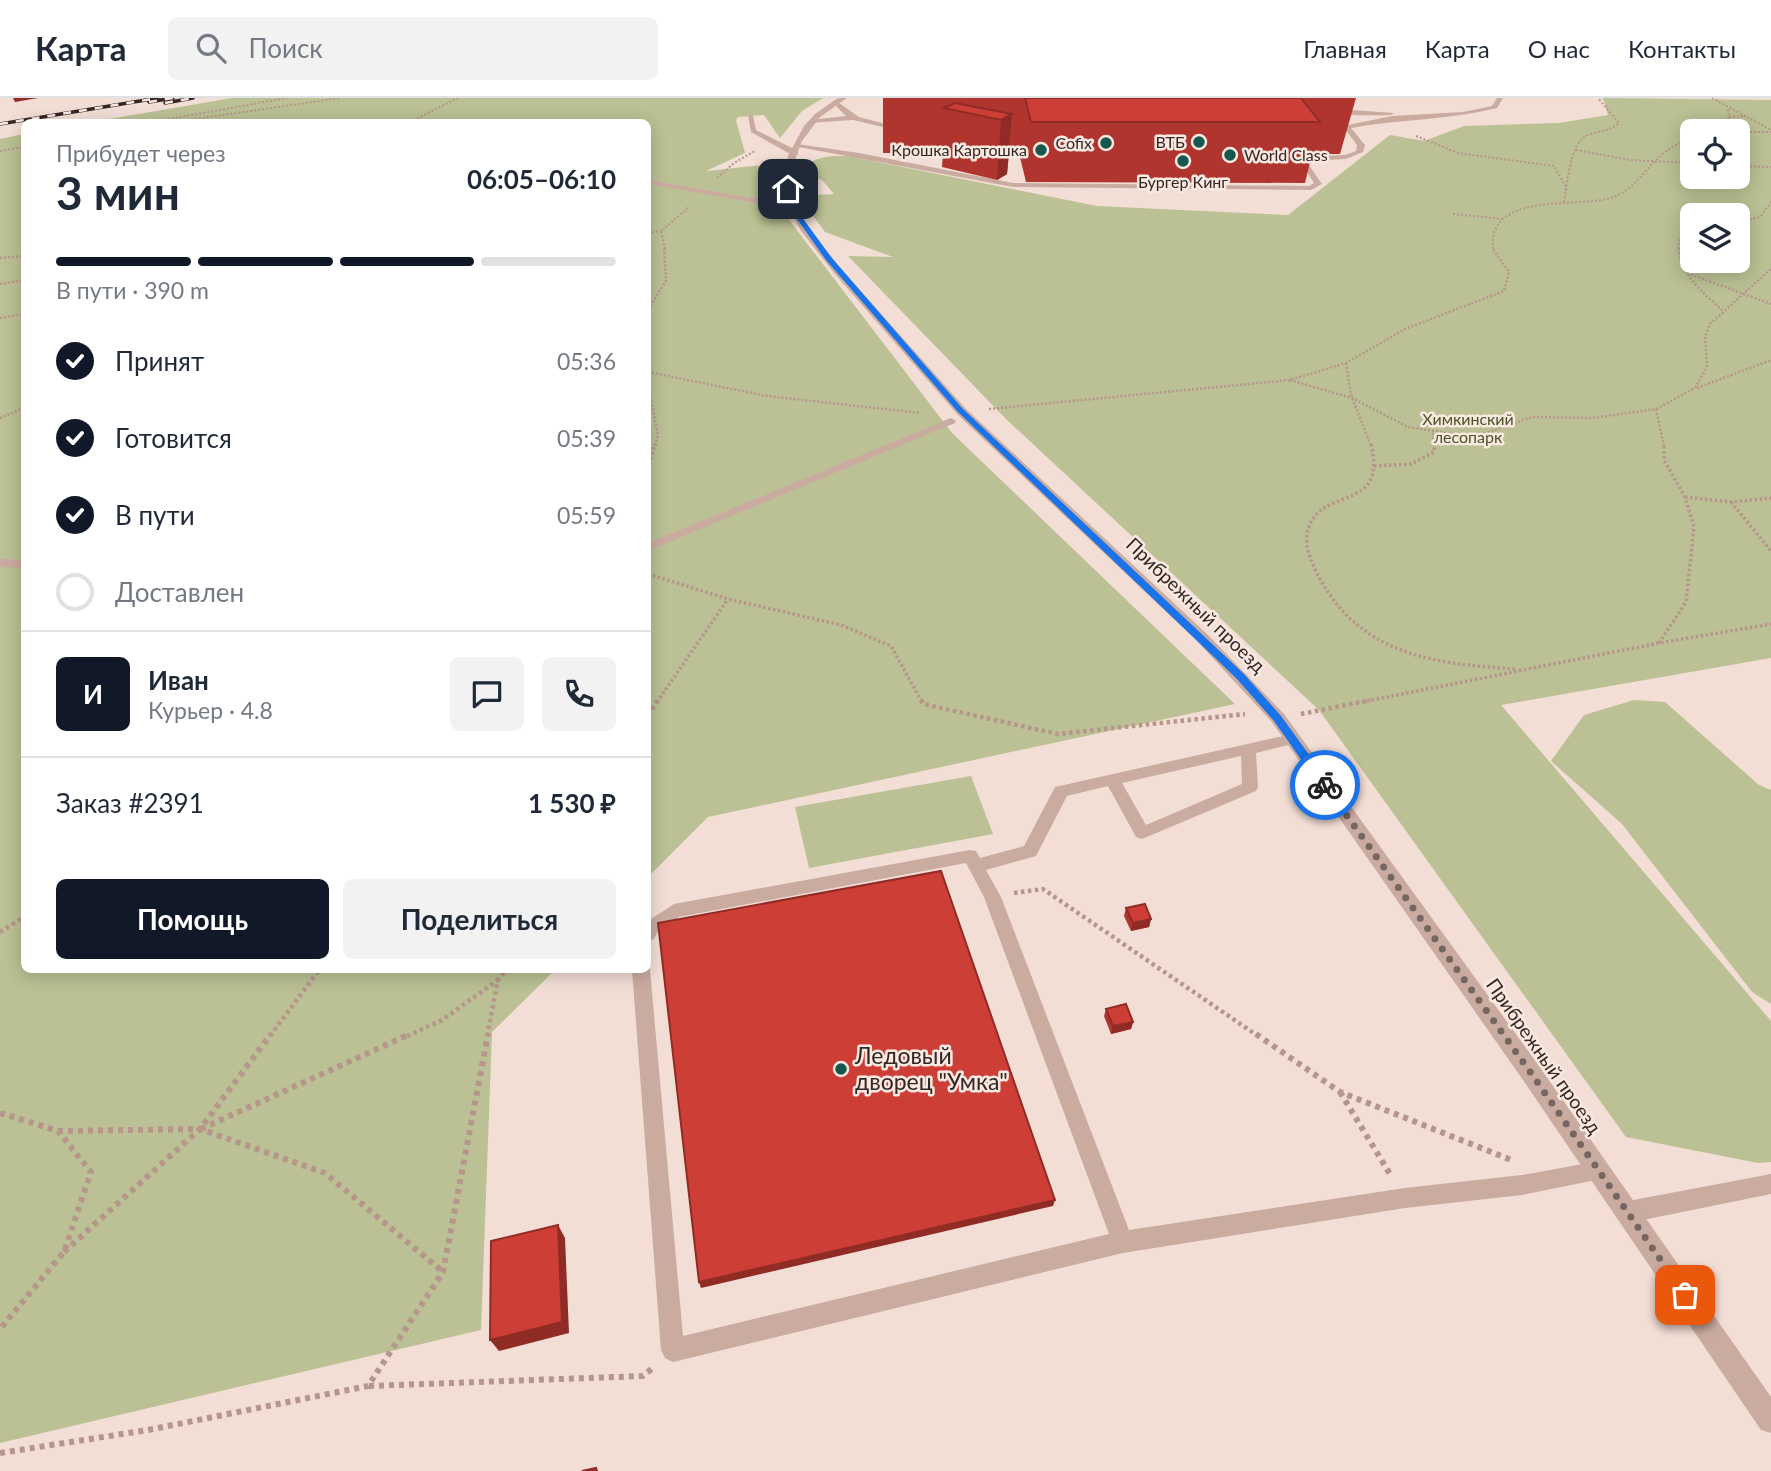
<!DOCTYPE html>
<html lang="ru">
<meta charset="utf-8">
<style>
:root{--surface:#fff;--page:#f2f2f3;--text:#1f2937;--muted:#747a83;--line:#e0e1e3;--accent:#111827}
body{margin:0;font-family:Lato,sans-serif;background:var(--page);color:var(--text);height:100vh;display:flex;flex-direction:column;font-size:26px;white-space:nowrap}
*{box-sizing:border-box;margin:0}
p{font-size:23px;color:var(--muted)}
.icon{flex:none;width:38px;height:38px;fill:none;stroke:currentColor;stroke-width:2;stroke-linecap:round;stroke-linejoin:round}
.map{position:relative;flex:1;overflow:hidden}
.sheet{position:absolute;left:21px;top:21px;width:630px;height:854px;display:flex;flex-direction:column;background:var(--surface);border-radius:10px;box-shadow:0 4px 18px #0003}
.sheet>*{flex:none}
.tools{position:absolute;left:1680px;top:21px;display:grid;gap:14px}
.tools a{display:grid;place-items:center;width:70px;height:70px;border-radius:10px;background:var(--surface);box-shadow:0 4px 18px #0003;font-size:35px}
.pin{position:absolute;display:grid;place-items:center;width:60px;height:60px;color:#fff;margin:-30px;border-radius:14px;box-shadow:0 4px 10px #0006}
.courier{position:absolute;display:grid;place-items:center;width:70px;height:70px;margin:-35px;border:5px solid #1a73e8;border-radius:50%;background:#fff;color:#222;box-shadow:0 2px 9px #0007}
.head em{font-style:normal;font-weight:700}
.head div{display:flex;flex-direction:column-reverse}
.head{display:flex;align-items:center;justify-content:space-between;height:119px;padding:0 35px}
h1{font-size:46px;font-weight:700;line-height:52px}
.bar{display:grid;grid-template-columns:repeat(4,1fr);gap:10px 7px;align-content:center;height:84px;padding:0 35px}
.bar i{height:9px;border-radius:5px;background:var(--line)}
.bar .on{background:var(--accent)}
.bar p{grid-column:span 4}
.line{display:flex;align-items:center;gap:18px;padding:0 35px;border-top:2px solid var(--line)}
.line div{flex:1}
.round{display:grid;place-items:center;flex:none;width:74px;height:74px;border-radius:10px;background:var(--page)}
ol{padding:0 35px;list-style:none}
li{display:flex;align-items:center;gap:21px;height:77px}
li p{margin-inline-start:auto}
li .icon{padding:7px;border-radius:50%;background:var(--accent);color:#fff;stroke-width:4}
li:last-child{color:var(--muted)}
li i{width:38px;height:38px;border:4px solid var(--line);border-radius:50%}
.primary-button{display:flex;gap:14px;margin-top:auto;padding:14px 35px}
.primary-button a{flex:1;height:80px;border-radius:10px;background:var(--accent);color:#fff;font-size:28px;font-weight:700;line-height:80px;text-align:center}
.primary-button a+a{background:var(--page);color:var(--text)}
header{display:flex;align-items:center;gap:42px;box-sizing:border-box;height:98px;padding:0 35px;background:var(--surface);border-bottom:2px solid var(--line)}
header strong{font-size:33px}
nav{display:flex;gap:38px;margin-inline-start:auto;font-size:24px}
.search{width:490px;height:63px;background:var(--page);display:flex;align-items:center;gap:18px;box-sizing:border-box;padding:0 24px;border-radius:10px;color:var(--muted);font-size:26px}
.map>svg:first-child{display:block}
.green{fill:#bbc194;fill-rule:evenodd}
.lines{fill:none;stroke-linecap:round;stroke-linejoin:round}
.path-far4{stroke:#b6958b;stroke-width:2;stroke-dasharray:2 2;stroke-linecap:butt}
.path-far3{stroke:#b6958b;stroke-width:2.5;stroke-dasharray:2 2;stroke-linecap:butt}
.path-far2{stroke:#b6958b;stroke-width:3.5;stroke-dasharray:2.5 2.5;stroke-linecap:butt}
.path-far1{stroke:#b6958b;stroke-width:4.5;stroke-dasharray:3.5 3.5;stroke-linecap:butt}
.path{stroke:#b6958b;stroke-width:6;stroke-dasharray:5 5;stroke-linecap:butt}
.service{fill:#caaba0;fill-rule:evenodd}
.tertiary{fill:#caaba0;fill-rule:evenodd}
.rail-casing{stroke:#332624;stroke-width:3.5}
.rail{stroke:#fae9e1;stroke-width:2.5;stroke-dasharray:8;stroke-linecap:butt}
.wall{fill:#b0352f}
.shaded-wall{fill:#902b26}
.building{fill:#cd3e37;stroke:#902b26;stroke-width:2}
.route{fill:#1a73e8}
.done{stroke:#766662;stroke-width:7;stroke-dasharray:0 12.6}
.poi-dot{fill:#18574e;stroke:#fae9e1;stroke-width:2.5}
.labels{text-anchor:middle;stroke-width:5;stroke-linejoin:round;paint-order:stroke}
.far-poi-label{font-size:16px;fill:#332624;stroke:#fae9e1;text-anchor:end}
.far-park-label{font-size:16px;fill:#4b5326;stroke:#fae9e1}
.street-label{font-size:19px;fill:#332624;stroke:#fae9e1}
.near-poi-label{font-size:23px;fill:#332624;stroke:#fae9e1;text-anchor:start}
</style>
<header>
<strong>Карта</strong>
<div class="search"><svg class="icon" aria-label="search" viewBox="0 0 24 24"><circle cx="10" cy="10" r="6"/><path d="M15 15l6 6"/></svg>Поиск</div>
<nav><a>Главная</a><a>Карта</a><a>О нас</a><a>Контакты</a></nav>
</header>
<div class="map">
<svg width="1771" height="1373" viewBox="0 0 1771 1373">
<rect width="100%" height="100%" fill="#f2ded5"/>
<path class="green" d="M232,0H823L802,13L780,40L764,17L738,19L736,22L745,55L706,73L763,67L767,93L952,335L1235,606L708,719L648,779V24H92Z
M1603,0L1771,2V560L1501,607L1771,923V1064L1758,1065L1626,1039L1319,612L1007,322L848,158L893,159L825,134L798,98L834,96L822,82L803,73C812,57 832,58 848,58L1097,108L1288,117L1390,37L1424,43L1464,28L1559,25L1608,17ZM1692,33H1738V79H1692ZM1692,117H1738V163H1692Z
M24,36V872H555L492,934L481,1232L0,1345V41Z
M1634,602L1665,604L1759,687L1771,692V906L1752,894L1622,726L1551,663L1584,617Z
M971,678L993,736L809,770L795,709Z"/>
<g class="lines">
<path class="path-far4" d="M1712,0L1771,32
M1729,19L1746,18
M203,22L219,24
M152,24L287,0
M175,24L340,0
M410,24L458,0
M1707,33L1729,19L1728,11
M1738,34H1771
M1416,38L1458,55L1554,68L1567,91
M1576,52L1630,62L1692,65
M0,53L24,49
M1738,68L1771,69
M717,80L734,65L755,53
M1564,104C1567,87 1570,43 1588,37C1600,32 1609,34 1619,25L1598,0
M1453,116L1504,121
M1738,124L1760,119L1771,104
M648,135L661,133
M665,151L661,133L689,109
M1493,151C1487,95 1572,109 1606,101C1634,95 1644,71 1664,55C1672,48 1682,44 1692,40
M1678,151L1679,142L1692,132"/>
<path class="path-far3" d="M1679,150C1681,177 1703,195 1722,212
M0,160L24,158
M1687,175L1771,206
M0,186L24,182
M648,211L666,183L664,150
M0,220L24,216
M1346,265L1351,297L1371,348
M648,274L767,298L921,315
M1290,282L1352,300L1408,329L1461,337L1486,335L1532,319L1592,320L1656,311L1695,290L1707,269L1705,239L1710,226L1771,171
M648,287L658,337L655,348
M1697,290L1771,262
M989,311L1290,282L1346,265L1405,231L1504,193L1509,174L1492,150
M1656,311L1664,348
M0,320L24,310
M1433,335L1434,348"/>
<path class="path-far2" d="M1371,346C1387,413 1327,389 1310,426C1302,443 1310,462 1318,477C1360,558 1435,566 1516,571
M1374,368L1411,366L1434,354V346
M648,371L655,346
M1685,399L1731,404L1771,400
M1731,404L1771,453
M648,476L728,501L841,527L891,548L922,604
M1659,545L1686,504L1694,429L1685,399L1664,362V346
M657,604L728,501
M1362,604L1659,545L1771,526"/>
<path class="path-far1" d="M921,602L923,606L1058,636L1245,616
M1301,616L1371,602
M648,617L658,602
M1014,795L1043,791L1258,938
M0,834L24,819
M270,938L319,872
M407,938L442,922L498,882
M487,938L498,882L506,872"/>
<path class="path" d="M1256,936L1340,994L1514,1063
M1340,994L1390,1076
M0,1015L58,1033L91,1074L64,1154L0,1231
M201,1031L410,936
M58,1033L200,1031L325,1075L442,1173
M64,1154L200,1031L271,936
M369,1288L643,1278L654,1269
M0,1355L148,1332L368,1288L443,1174L488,936"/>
<path class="service" d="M1308,0H1315L1338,11L1394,15L1391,17C1363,17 1329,21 1308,0Z
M1497,0H1503L1497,10C1449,22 1400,21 1351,30L1365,47L1363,54L1346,61L1306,63L1322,86L1311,92L1013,89L793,48L797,46L859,55L1013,85L1309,88L1314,85L1298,59L1345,57L1356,53L1357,47L1345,31L1326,35L1324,32L1392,18L1463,14L1492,8Z
M835,2L859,19L908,32L904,34L853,22L808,25L810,22L846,18L832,4Z
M748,17L753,18L756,32L798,53V57H792L751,34Z
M648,82L751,100H790L794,102L790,104H751L648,86Z
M951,320L956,323L955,325L648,453V445Z
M0,461L24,462V470L0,469Z
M1292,636L1300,641L1297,645L1256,655L1258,689L1256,693L1142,741L1136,739L1108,688L1067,698L1036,758L986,772L1001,799L1129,1132L1405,1090L1522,1077L1599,1063L1606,1066L1609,1073L1606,1080L1522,1097L1405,1110L1123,1155L673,1264L665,1260L661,1252L632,872H648V867L650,872L683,1238L1109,1136L984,799L966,765L679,819L657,835L654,841L648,843V823L674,806L970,752L976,753L980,760L1024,748L1055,689ZM1241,658L1242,686L1146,727L1122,685Z
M1771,1076V1096L1628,1125L1620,1122L1617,1114L1620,1106L1628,1103Z"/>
<path class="tertiary" d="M838,0H847L820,19L802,43L796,58L792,90L795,105L809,131L842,172L966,311L1208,537L1284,616L1539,968L1771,1299V1335L1761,1332L1523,982L1272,624L1197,543L958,317L835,176L801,133L787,105L783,90L788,58L804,28L815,16Z"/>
<g class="rail-casing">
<path id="rail" d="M149,4L173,0
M165,5L193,0
M0,26L158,0"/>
</g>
<use href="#rail" class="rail"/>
</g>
<path class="wall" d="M883,0H1356L1340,56H1312L1305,85L1026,84L1019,55H1009L1007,76L997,82L942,69L943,55H883Z
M1126,810L1151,821L1149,829L1131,833L1124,818Z
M1106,911L1133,924L1131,931L1111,936L1104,918Z"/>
<path class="shaded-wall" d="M13,0H38L15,4Z
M1012,16L1007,76L997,82L1001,22Z
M1151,821L1149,829L1131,833L1133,825Z
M1133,924L1131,931L1111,936L1113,928Z
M1055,1102L1053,1108L701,1190L699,1184Z
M558,1127L565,1140L569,1235L499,1253L490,1242Z"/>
<path class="building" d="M1025,0H1301L1320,24H1031Z
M955,5L1012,16L1001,22L944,10Z
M941,773L1055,1102L699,1184L658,825Z
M1145,806L1151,821L1133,825L1126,810Z
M1126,906L1133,924L1113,928L1106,911Z
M558,1127L562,1224L490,1242L491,1143Z
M596,1370L597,1373H582Z"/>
<path class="route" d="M788,89L796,111L831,159L962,310L1244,576L1281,618L1329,684V690H1321L1274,623L1237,581L957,313L826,162L790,111L785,91Z"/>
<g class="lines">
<path class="done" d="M1325,687L1531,975L1685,1197"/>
</g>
<g class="poi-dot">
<circle cx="1199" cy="44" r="7"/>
<circle cx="1106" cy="45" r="7"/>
<circle cx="1041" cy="52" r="7"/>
<circle cx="1230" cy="57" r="7"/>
<circle cx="1183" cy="63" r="7"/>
<circle cx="841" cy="971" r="7"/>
</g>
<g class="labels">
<g class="far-poi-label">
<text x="1185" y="50">ВТБ</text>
<text x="1092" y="51">Cofix</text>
<text x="1027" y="58">Крошка Картошка</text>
<text x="1244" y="63" text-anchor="start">World Class</text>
<text x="1183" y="90" text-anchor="middle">Бургер Кинг</text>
</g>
<g class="far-park-label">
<text x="1468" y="327">Химкинский<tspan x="1468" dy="18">лесопарк</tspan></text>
</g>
<g class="street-label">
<text transform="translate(1196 507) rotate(44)" y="7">Прибрежный проезд</text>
<text transform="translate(1544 958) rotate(55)" y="7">Прибрежный проезд</text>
</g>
<g class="near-poi-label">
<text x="855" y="966">Ледовый<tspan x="855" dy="26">дворец "Умка"</tspan></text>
</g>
</g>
</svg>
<div class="tools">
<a><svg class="icon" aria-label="locate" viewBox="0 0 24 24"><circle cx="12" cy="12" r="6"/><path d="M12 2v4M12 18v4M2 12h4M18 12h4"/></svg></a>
<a><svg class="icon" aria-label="layers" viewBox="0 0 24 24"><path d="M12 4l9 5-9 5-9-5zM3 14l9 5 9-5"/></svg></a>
</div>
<div class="pin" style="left:1685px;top:1197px;background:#ea580c"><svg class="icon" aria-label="bag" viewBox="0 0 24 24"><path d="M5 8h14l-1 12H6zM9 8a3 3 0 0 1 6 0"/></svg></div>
<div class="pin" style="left:788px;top:91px;background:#1f2937"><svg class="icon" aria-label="home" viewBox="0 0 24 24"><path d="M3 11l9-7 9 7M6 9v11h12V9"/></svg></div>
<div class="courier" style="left:1325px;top:687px"><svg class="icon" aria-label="bike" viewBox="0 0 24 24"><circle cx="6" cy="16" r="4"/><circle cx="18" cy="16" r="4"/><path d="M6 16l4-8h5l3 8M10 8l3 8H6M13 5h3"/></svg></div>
<section class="sheet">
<div class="head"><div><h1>3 мин</h1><p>Прибудет через</p></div><em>06:05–06:10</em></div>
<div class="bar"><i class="on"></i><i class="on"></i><i class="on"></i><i></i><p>В пути · 390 m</p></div>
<ol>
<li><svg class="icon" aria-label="check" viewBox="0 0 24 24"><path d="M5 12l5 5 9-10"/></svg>Принят<p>05:36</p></li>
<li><svg class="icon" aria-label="check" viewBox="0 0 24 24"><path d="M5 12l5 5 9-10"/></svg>Готовится<p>05:39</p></li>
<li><svg class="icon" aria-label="check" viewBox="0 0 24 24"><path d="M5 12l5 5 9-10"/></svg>В пути<p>05:59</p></li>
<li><i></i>Доставлен</li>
</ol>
<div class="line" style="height:126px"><b class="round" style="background:var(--accent);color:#fff">И</b><div><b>Иван</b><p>Курьер · 4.8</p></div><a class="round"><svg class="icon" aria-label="chat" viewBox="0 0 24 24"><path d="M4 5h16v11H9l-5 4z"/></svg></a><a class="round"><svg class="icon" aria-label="phone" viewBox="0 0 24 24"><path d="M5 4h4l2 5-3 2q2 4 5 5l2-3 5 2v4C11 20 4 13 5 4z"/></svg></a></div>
<div class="line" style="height:91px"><div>Заказ #2391</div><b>1 530 ₽</b></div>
<div class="primary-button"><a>Помощь</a><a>Поделиться</a></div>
</section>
</div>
